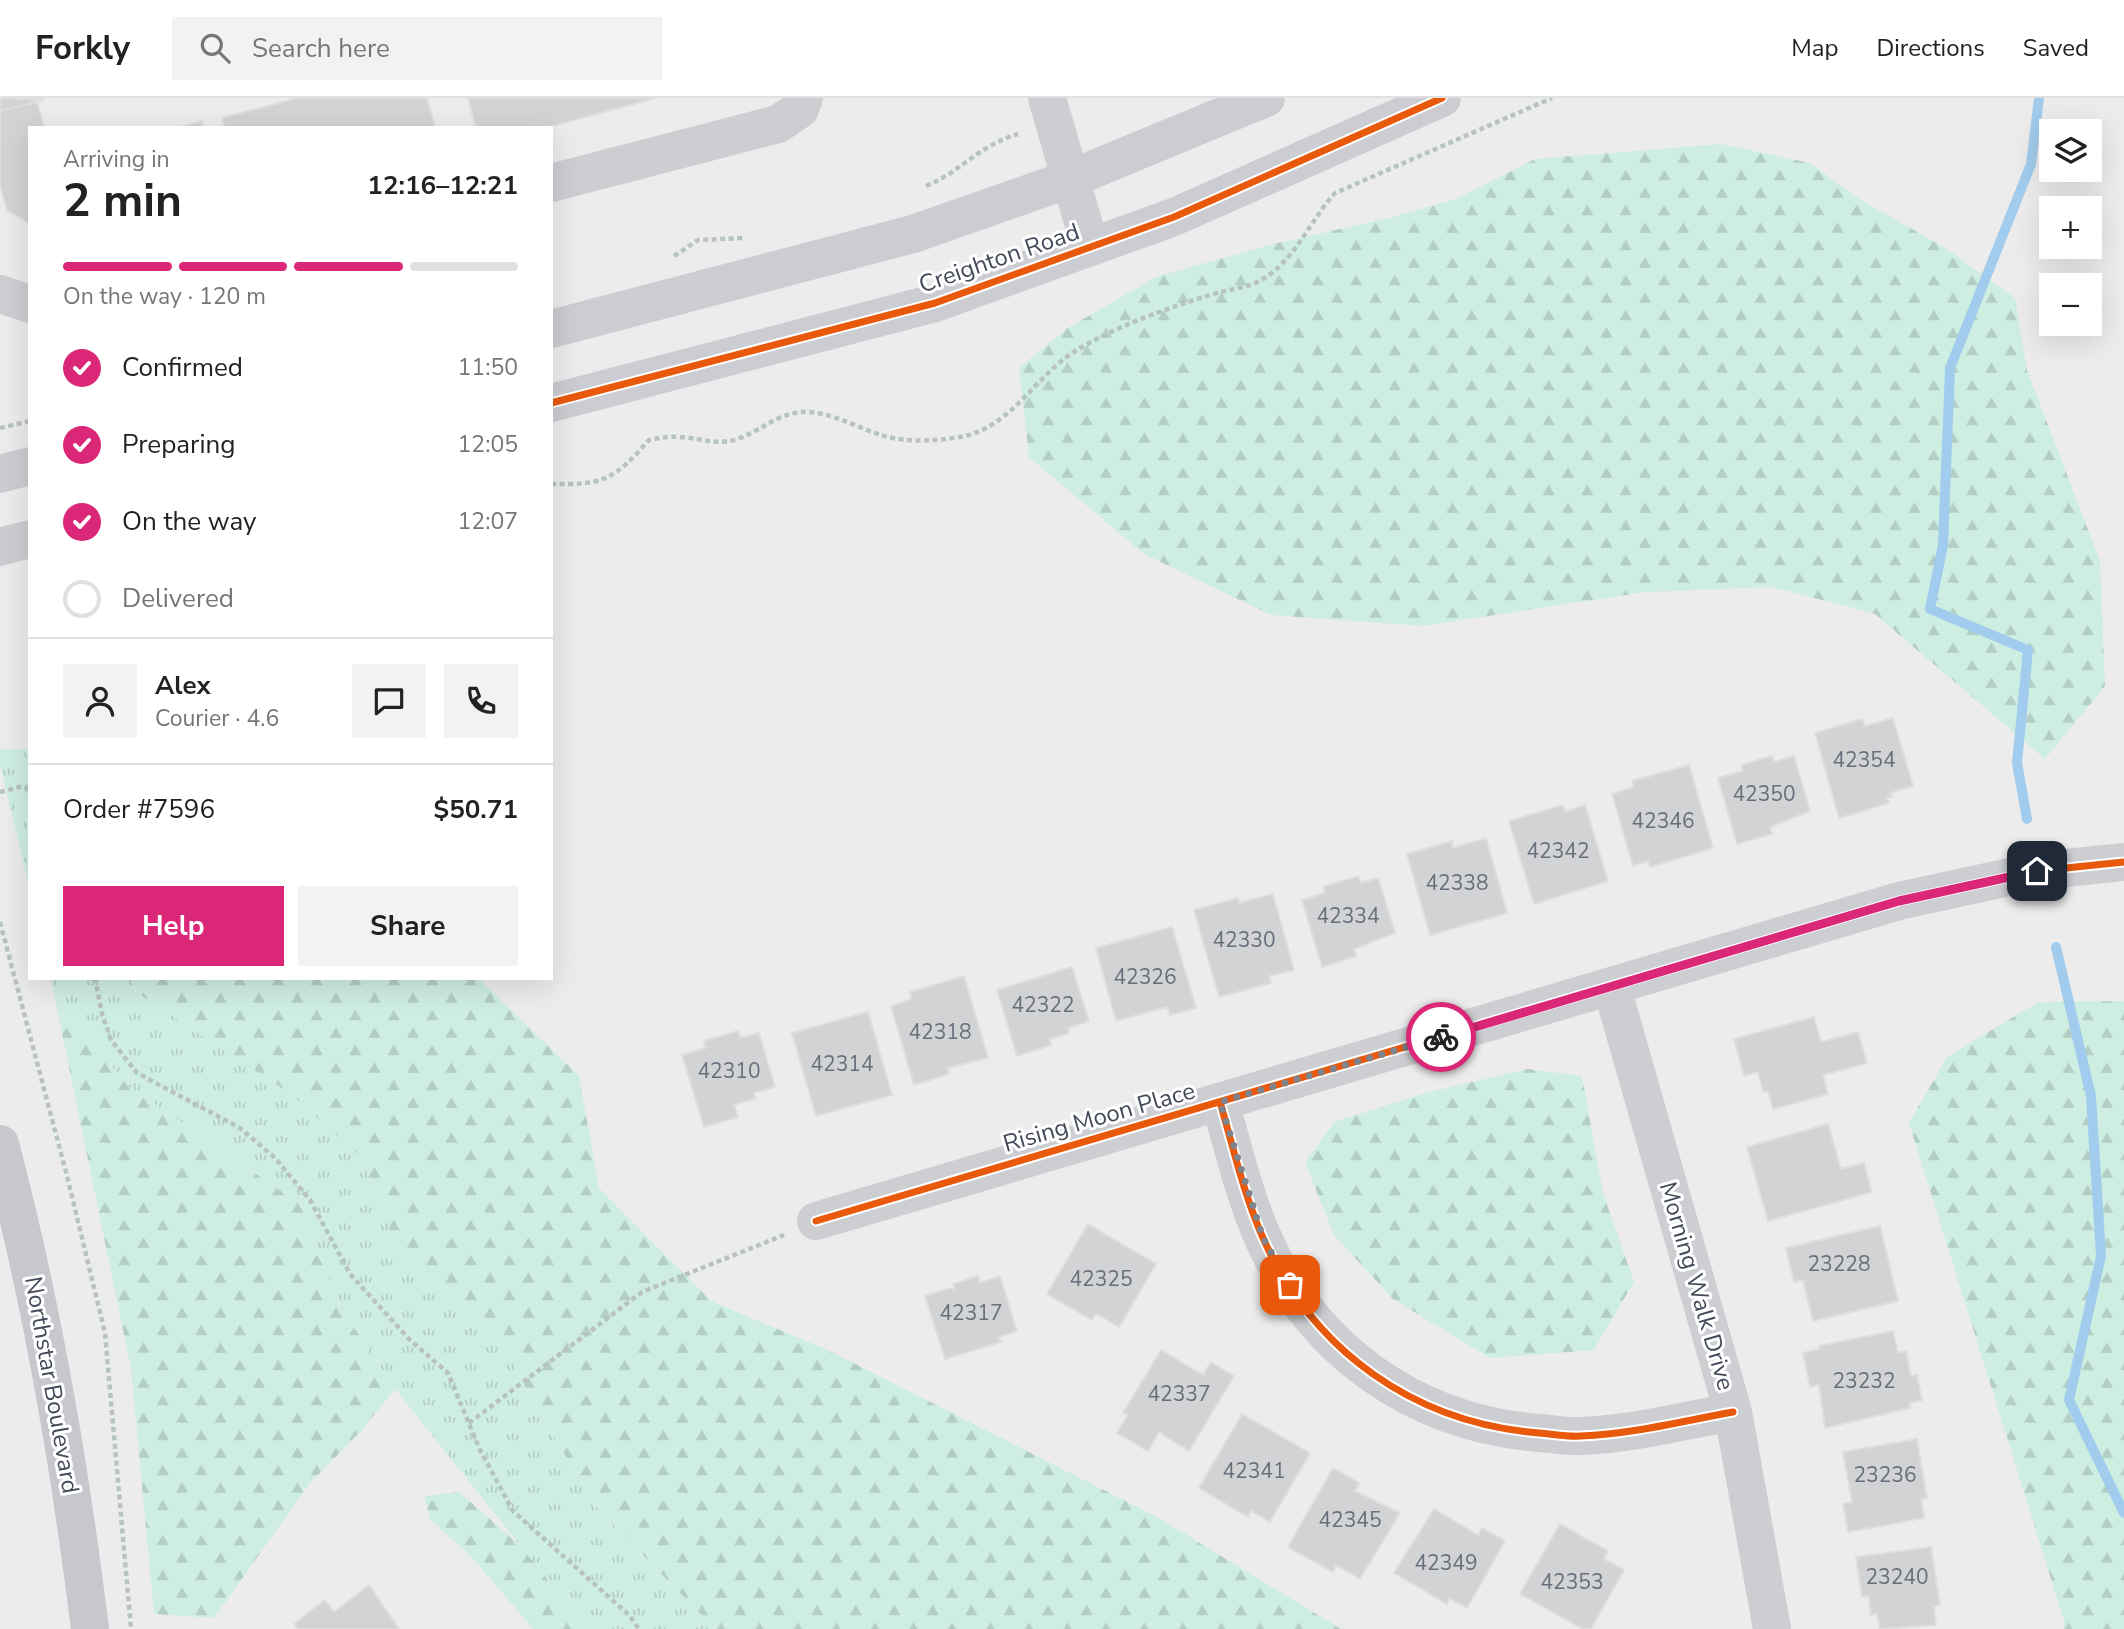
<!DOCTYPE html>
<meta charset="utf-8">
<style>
:root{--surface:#fff;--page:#f2f2f2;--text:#222;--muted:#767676;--line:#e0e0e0;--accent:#db2777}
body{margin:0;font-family:"Nunito Sans",sans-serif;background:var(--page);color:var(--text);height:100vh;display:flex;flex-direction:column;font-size:26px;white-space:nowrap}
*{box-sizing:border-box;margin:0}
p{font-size:23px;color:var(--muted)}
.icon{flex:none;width:38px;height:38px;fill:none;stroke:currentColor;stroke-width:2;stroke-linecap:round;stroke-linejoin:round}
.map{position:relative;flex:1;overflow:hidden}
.panel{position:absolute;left:28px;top:28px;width:525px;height:854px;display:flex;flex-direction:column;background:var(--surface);border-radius:0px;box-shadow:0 7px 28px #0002}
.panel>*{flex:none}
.fabs{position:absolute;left:2039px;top:21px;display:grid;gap:14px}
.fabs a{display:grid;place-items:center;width:63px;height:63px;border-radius:0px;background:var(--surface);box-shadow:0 7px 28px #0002;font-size:35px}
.pin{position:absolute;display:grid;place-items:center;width:60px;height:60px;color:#fff;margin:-30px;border-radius:14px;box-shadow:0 4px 10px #0006}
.courier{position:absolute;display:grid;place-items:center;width:70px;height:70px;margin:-35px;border:5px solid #db2777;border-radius:50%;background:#fff;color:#222;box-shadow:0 2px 9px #0007}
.head em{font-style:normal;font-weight:700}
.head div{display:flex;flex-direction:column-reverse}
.head{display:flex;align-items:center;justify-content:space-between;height:119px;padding:0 35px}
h1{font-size:46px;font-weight:700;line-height:52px}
.bar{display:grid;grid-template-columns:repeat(4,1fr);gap:10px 7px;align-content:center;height:84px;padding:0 35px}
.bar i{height:9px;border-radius:5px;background:var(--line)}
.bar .selected{background:var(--accent)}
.bar p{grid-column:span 4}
.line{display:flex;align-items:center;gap:18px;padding:0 35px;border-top:2px solid var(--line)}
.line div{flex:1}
.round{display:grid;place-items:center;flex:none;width:74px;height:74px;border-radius:0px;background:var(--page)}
ol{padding:0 35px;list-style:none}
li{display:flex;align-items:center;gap:21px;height:77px}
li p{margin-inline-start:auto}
li .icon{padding:7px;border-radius:50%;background:var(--accent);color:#fff;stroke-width:4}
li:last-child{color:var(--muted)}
li i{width:38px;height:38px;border:4px solid var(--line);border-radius:50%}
.button{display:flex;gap:14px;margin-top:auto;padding:14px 35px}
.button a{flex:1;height:80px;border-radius:0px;background:var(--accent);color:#fff;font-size:28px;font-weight:700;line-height:80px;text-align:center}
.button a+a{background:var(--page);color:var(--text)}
header{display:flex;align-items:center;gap:42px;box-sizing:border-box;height:98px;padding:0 35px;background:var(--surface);border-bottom:2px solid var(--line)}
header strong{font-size:33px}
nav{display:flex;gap:38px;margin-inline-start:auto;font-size:24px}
.search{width:490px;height:63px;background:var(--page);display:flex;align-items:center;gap:18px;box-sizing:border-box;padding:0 24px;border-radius:0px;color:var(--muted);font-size:26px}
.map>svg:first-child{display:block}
.forest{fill:url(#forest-firs)}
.park{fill:url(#park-tufts)}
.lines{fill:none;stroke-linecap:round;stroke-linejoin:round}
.stream{stroke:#a2cced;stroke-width:10}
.building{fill:#d2d3d5;stroke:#dededf;stroke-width:2}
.path{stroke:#b7c3c2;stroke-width:4.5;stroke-dasharray:5 3.5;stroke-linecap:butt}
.street{stroke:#cdced2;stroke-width:38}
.secondary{stroke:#cccdd2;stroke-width:38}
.primary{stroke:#c7c8ce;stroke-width:38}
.cycleway-casing{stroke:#fff;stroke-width:11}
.cycleway{stroke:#e8590c;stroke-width:7}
.done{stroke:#7e838c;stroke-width:7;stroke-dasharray:0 12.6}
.route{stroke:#db2777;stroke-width:9}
.labels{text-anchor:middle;stroke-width:6;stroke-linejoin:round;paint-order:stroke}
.number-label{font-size:21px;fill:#696e7a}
.street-label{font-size:24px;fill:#434a59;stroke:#fff}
</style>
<header>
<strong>Forkly</strong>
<div class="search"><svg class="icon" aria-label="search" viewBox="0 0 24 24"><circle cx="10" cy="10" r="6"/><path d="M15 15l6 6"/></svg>Search here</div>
<nav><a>Map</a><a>Directions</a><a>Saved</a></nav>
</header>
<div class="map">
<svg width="2124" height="1531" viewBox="0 0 2124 1531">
<defs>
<pattern id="forest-firs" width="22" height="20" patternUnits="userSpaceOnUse" patternTransform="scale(1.75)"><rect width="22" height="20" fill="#cfeee2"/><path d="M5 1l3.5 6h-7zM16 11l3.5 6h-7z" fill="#b3cec4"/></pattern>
<pattern id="park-tufts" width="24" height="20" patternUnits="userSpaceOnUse" patternTransform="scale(1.75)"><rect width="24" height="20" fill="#cfeee2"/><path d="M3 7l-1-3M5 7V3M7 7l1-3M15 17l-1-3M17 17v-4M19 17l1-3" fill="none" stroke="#b3cec4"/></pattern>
</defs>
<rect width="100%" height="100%" fill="#edecec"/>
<path class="forest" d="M1721,46L1810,65L1859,101L1942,148L2015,200L2027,272L2100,463L2105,588L2045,661L1875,516L1772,489L1646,494L1423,528L1271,517L1144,456L1029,359L1019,270L1066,231L1156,179L1269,147L1393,119L1458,100L1535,61Z
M133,880H478L579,978L599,1090L711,1203L830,1253L1159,1420L1341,1531H715L597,1410L538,1313L491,1224L397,1152L364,1062L134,892Z
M54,896L127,987L300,1106L338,1205L395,1291L362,1332L310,1385L214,1520L154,1516L131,1271Z
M2124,903V1531H2064V1523L1909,1025L1947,959L2038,904Z
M1527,971L1582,978L1603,1095L1634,1184L1594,1252L1490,1260L1393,1201L1334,1137L1305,1064L1334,1024L1425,995Z
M459,1394L523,1450L587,1531H533L474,1462L430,1421L424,1398Z"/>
<path class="park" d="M0,651H30V792L0,667Z
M51,880H133L134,893L291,996L364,1062L397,1152L491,1224L538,1313L597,1410L715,1531H587L395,1291L338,1205L300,1106L127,987L54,896Z"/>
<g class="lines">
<path class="stream" d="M2027,721L2017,665L2028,552L1930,511L1943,447L1950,270L2031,66L2039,0
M2056,849L2091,998L2101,1158L2069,1302L2124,1415"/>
</g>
<path class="building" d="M0,0L44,2L37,3L44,30H30V126L7,112L0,87Z
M0,0H43L44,2L0,13Z
M0,0L44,2L37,3L44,30H30V126L7,112L0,87Z
M297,0H427L435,30H221L224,29L222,20Z
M297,0H427L435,30H221L224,29L222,20Z
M468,0H656L545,30H476Z
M468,0H656L545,30H476Z
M202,23L204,30H179Z
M202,23L204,30H179Z
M1893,620L1913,688L1890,695L1892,699H1887L1889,705L1839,720L1815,635L1862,621L1865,628Z
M1772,658L1774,664L1794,658L1810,713L1770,729L1772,736L1737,746L1718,680L1743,673L1741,667Z
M1689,667L1713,750L1650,769L1648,763L1633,768L1612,696L1634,689L1632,683Z
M1563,707L1565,714L1585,707L1608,783L1534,806L1509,723Z
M1486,740L1507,815L1430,837L1407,756L1452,743L1453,750Z
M1358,778L1361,785L1378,780L1395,835L1354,851L1356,858L1322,869L1302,802L1325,795L1323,789Z
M1273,796L1294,872L1269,878L1271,885L1219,899L1194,812L1238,800L1239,805Z
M1172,829L1196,910L1170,917L1167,909L1116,923L1096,850Z
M1072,869L1089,923L1068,930L1069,935L1049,941L1051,947L1017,958L997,892Z
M964,878L988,960L948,970L949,976L914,987L891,908L912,901L910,894Z
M868,914L892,997L816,1018L792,935Z
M1814,919L1821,944L1858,934L1867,965L1823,977L1828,996L1773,1011L1768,993L1763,994L1758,974L1744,978L1734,941Z
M738,933L740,940L759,935L775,989L754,995L756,1000L734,1007L738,1019L704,1029L682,957L706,950L704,943Z
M1828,1026L1841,1071L1864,1065L1872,1094L1768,1123L1747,1049Z
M1088,1126L1156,1166L1119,1229L1096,1216L1092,1222L1047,1196Z
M1880,1128L1898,1203L1813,1223L1803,1182L1794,1184L1786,1150Z
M978,1178L980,1185L1000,1178L1017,1233L999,1239L1001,1244L945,1261L925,1198L950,1190L955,1192L953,1186Z
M1893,1233L1898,1255L1906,1253L1911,1278L1917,1277L1922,1302L1910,1305V1310L1825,1330L1819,1287L1810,1289L1803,1255L1819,1251V1248Z
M1161,1252L1203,1277L1211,1264L1234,1278L1189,1353L1159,1334L1148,1353L1117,1335L1128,1317L1123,1315Z
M1242,1316L1310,1355L1270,1424L1251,1413L1248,1419L1199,1390Z
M1917,1341L1927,1400L1921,1401L1924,1420L1848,1434L1843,1406L1852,1404L1843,1354Z
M1333,1370L1359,1385L1355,1393L1400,1415L1360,1481L1336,1467L1333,1474L1288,1449Z
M1434,1411L1478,1437L1482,1430L1505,1443L1467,1510L1449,1500L1447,1506L1394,1475Z
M1560,1426L1608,1453L1604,1461L1624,1472L1591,1531H1583L1520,1496Z
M1931,1449L1940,1507L1934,1509L1936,1527L1880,1531L1877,1516L1871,1517L1869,1498L1862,1499L1856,1459Z
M369,1487L399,1531H298L294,1526L325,1502L334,1514Z"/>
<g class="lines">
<path class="path" d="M926,88C962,73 978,48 1018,36
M674,158L698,142L744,140
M0,330L30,323
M551,386C604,387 614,382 649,342C659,340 669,338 680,339C701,340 716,348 737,341C764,332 780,312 810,314C834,316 859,330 881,337C906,345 934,343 960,339C1012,330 1035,277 1077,252C1117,228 1165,211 1210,197C1231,190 1251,191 1269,177C1298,156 1312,120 1335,95L1552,0
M0,694L23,688L30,691
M0,824L67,1078L105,1235L131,1531
M95,880L102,916L111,942L137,975L240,1030L275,1060L310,1102L350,1176L410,1242L448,1275L480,1352L513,1413L629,1517L639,1531
M469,1325L642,1194L784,1137"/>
<path class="street" d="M1047,0L1090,148
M551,85L778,26L800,11L804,0
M0,196L30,206
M1612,890L1733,1314L1772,1531
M1220,1004C1233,1049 1244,1097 1263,1140C1314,1254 1415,1325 1539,1335C1553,1336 1567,1339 1581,1338C1632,1336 1683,1323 1733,1314
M816,1123L1899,803L2037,773L2124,764"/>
<path class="secondary" d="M551,231L913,136L1070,81L1266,0
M551,305L935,205L1174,119L1442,0
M0,376L30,368
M0,449L30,441"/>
<path class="primary" d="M0,1046C42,1205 70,1368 90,1531"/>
<g class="cycleway-casing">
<path id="cycleway" d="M551,305L935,205L1174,119L1442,0
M1220,1004C1233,1049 1244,1097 1263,1140C1314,1254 1415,1325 1539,1335C1553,1336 1567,1339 1581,1338C1632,1336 1683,1323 1733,1314
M816,1123L1899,803L2037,773L2124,764"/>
</g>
<use href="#cycleway" class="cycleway"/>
</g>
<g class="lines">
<path class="done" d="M1290,1187L1263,1140L1220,1004L1441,939"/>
<path class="route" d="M1441,939L1899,803L2037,773"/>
</g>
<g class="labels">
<g class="number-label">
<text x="1864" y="669">42354</text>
<text x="1764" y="703">42350</text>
<text x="1663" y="730">42346</text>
<text x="1558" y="760">42342</text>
<text x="1457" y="792">42338</text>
<text x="1348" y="825">42334</text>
<text x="1244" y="849">42330</text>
<text x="1145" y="886">42326</text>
<text x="1043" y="914">42322</text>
<text x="940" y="941">42318</text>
<text x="842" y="973">42314</text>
<text x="729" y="980">42310</text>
<text x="1839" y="1173">23228</text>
<text x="1101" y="1188">42325</text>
<text x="971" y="1222">42317</text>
<text x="1864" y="1290">23232</text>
<text x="1179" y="1303">42337</text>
<text x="1254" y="1380">42341</text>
<text x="1885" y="1384">23236</text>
<text x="1350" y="1429">42345</text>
<text x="1446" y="1472">42349</text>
<text x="1897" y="1486">23240</text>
<text x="1572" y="1491">42353</text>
</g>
<g class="street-label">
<text transform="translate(999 160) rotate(-19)" y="8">Creighton Road</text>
<text transform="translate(1099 1019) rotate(-16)" y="8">Rising Moon Place</text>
<text transform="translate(1697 1188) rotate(74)" y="8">Morning Walk Drive</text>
<text transform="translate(52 1287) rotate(80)" y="8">Northstar Boulevard</text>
</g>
</g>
</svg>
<div class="fabs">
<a><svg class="icon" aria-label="layers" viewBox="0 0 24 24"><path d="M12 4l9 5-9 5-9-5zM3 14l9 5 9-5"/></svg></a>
<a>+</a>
<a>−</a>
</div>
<div class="pin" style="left:1290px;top:1187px;background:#ea580c"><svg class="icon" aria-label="bag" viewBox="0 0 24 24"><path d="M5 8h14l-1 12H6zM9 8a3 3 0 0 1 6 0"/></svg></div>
<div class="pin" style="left:2037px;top:773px;background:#1f2937"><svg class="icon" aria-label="home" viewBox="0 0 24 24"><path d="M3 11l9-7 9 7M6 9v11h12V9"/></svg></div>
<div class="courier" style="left:1441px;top:939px"><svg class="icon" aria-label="bike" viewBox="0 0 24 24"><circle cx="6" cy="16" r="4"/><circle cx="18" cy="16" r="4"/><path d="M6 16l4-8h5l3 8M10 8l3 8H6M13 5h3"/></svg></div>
<section class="panel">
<div class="head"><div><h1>2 min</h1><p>Arriving in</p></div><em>12:16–12:21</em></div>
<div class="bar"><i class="selected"></i><i class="selected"></i><i class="selected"></i><i></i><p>On the way · 120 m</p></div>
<ol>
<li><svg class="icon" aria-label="check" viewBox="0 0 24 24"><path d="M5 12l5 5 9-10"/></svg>Confirmed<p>11:50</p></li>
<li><svg class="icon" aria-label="check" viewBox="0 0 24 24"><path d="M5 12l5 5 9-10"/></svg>Preparing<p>12:05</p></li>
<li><svg class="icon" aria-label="check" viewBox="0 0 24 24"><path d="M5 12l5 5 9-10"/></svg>On the way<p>12:07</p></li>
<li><i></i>Delivered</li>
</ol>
<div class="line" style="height:126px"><a class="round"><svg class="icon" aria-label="person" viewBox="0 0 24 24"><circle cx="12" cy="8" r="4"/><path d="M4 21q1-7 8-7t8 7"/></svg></a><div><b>Alex</b><p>Courier · 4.6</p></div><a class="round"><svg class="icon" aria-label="chat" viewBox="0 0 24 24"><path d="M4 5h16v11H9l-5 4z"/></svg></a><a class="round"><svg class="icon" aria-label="phone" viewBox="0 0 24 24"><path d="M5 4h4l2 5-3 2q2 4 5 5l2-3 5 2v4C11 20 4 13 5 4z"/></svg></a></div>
<div class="line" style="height:91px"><div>Order #7596</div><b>$50.71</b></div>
<div class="button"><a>Help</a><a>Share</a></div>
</section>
</div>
